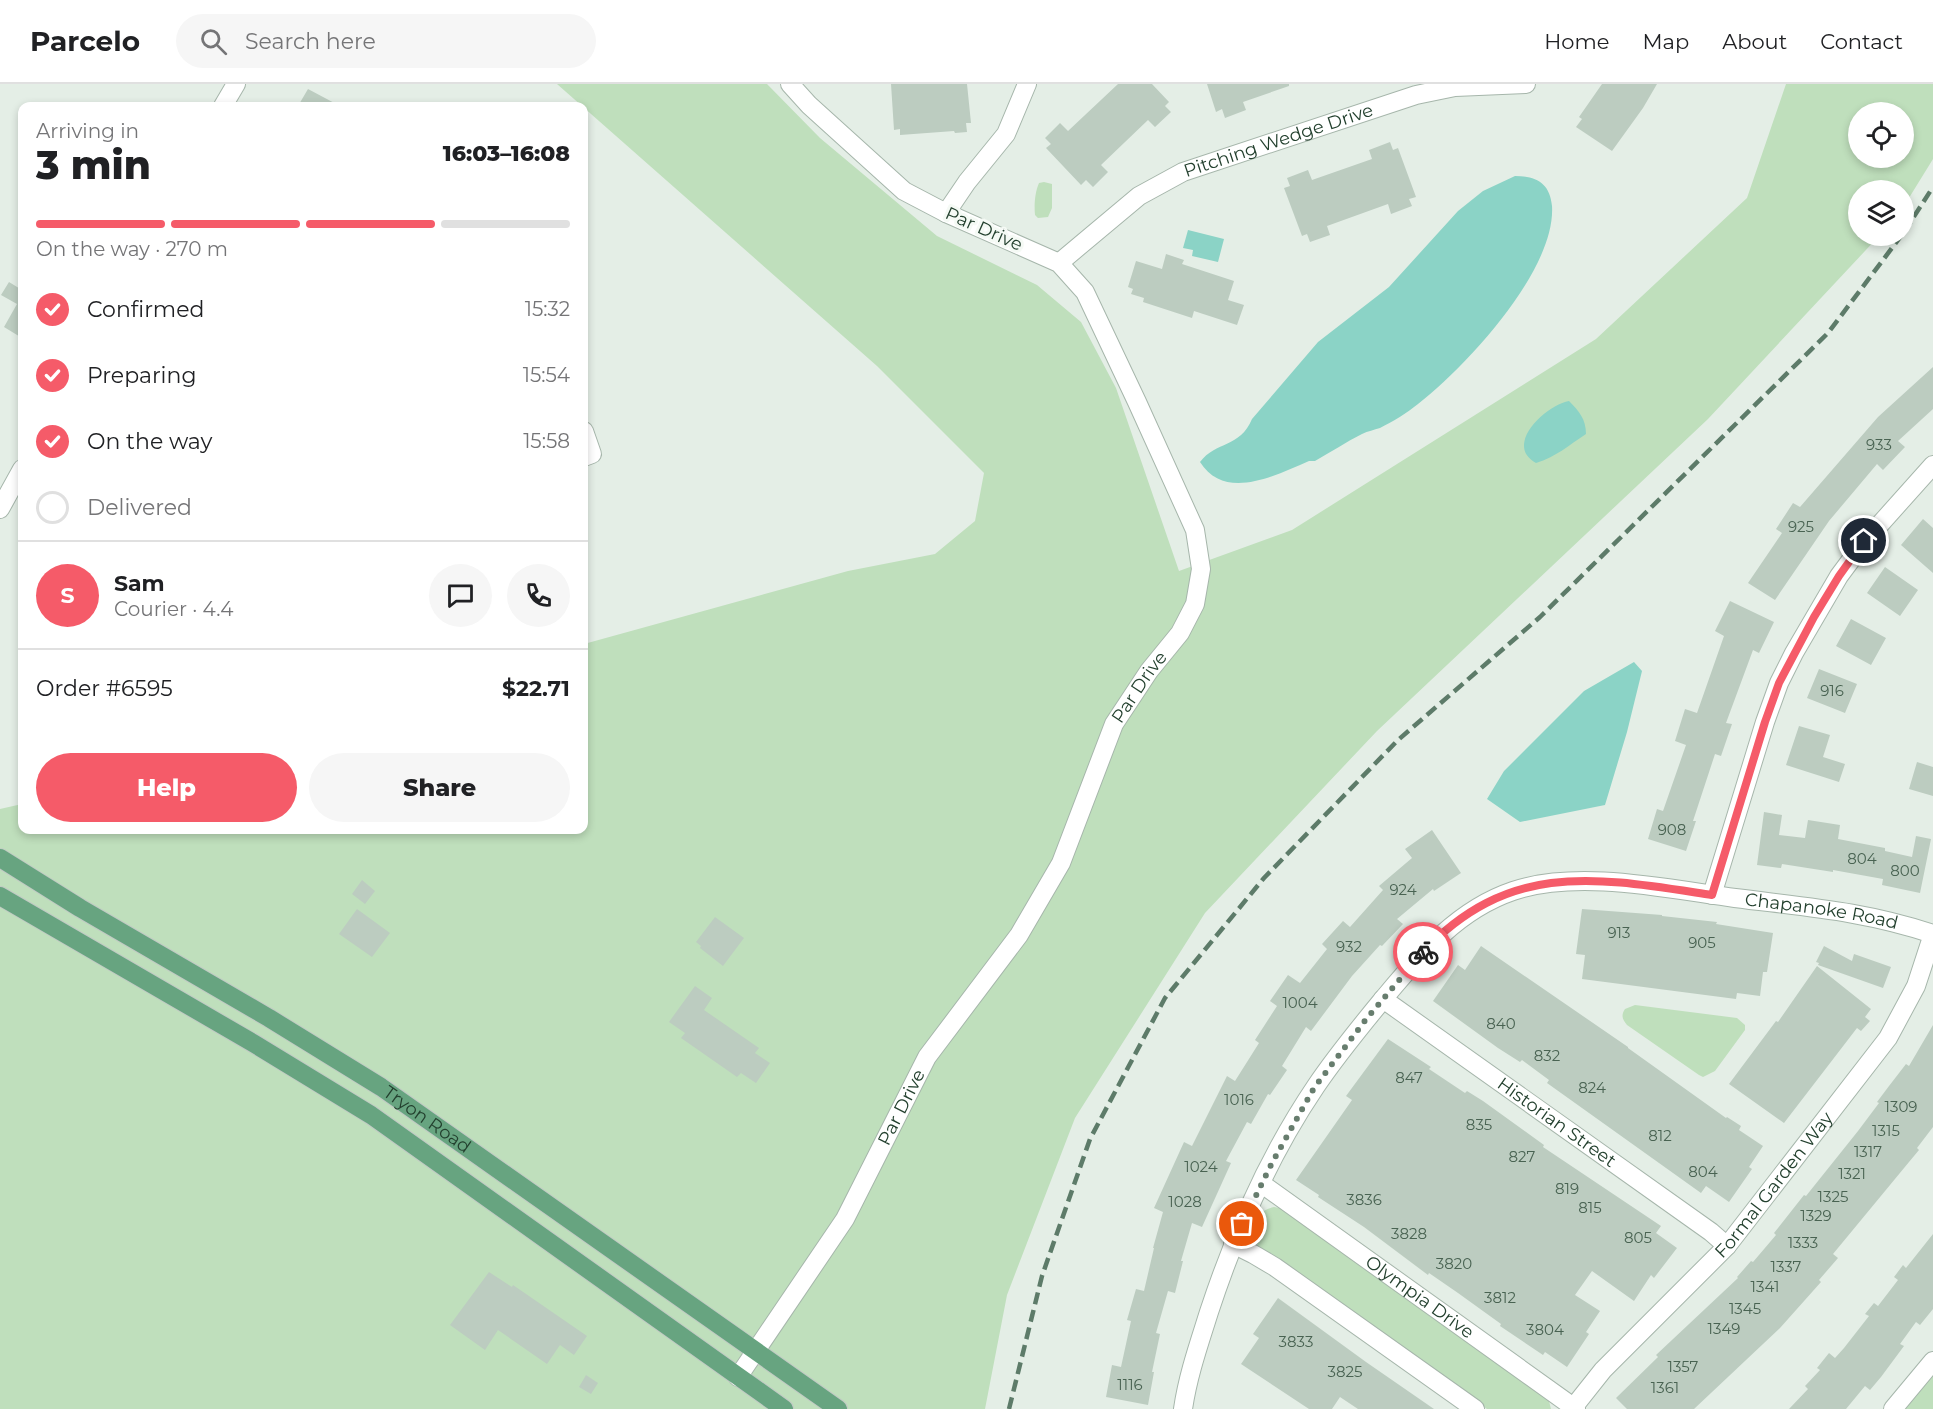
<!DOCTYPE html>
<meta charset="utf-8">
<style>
:root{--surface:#fff;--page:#f6f6f6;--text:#202124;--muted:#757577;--line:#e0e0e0;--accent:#f55b69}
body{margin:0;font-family:Montserrat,sans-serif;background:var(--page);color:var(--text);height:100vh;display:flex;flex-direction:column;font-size:22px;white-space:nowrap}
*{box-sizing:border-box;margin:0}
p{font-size:20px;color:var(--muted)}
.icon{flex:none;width:33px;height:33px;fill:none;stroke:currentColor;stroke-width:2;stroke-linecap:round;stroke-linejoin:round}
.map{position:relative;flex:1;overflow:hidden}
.details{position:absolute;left:18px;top:18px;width:570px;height:732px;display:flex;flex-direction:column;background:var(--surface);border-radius:12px;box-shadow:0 3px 9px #0003}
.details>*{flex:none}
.fabs{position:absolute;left:1848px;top:18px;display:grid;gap:12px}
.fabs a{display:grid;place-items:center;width:66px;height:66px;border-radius:50%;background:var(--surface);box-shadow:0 3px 9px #0003;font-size:30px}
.pin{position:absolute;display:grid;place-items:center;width:51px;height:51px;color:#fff;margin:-26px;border:3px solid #fff;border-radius:50%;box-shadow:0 2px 6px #0007}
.courier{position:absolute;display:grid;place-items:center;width:60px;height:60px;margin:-30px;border:4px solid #f55b69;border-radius:50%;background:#fff;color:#222;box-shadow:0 2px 8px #0007}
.head em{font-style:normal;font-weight:800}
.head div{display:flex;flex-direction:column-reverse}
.head{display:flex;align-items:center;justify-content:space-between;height:102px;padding:0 18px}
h1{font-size:39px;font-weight:800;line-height:45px}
.bar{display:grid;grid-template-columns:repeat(4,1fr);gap:9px 6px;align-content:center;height:72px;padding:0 18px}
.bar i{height:8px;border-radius:4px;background:var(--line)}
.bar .current{background:var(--accent)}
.bar p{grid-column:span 4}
.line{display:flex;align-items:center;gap:15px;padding:0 18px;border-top:2px solid var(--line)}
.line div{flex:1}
.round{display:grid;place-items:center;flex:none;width:63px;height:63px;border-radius:32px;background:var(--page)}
ol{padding:0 18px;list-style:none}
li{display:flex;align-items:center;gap:18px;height:66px}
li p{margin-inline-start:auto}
li .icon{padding:6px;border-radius:50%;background:var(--accent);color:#fff;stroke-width:4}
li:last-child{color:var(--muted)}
li i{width:33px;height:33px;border:3px solid var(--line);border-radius:50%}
.cta{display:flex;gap:12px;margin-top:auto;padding:12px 18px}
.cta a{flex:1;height:69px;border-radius:36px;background:var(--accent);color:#fff;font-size:24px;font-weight:800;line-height:69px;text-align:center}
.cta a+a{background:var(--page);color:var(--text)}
header{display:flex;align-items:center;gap:36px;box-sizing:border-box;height:84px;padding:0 30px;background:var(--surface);border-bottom:2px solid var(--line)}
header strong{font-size:28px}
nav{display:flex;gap:33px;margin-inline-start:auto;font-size:21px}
.search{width:420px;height:54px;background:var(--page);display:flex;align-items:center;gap:15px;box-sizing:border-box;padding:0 21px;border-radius:33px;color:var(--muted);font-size:22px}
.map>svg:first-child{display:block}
.green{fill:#bfdfbc;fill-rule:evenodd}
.water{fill:#8bd3c6}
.building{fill:#bcccc0}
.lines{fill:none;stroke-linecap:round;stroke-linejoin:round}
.minor-casing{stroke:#a6b6ab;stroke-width:20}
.major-casing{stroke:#c1cac4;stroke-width:20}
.minor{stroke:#fff;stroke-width:18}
.major{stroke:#67a480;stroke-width:18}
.rail{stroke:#5d7b69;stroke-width:4.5;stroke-dasharray:12 6;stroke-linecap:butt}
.done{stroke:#677d6e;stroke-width:6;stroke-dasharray:0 10.8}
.route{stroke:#f55b69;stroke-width:8}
.labels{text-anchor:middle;stroke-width:6;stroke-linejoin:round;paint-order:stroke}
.number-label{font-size:15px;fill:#496352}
.street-label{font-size:18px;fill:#23402e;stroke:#f5faf5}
</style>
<header>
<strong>Parcelo</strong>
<div class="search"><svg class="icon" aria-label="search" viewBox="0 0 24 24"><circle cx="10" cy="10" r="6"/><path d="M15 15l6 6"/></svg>Search here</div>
<nav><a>Home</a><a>Map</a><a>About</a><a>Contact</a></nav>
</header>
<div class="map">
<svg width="1933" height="1325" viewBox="0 0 1933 1325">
<rect width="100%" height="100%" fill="#e4eee6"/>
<path class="green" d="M557,0H767L820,54L937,152L1037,201L1081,238L1116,304L1179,487L1292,446L1596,255L1747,114L1786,0H1933V75L1904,122V106H1858V152H1879L1708,335L1377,647L1205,829L1075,1034L1007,1211L985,1325H0V725L22,720V746H584V560L848,487L935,470L975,437L984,389L877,282ZM1858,28H1904V74H1858Z
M1044,98L1052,100V124L1048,133L1038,134L1035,131C1034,121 1035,108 1039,99Z
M1635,921L1737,934L1745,941V946L1715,987L1703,993L1699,991L1627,941C1622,935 1621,931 1625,925Z
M1274,1123L1285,1125L1548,1313L1551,1325H1487L1258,1162L1251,1146C1256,1133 1260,1126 1274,1123Z
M1933,1287V1325H1903Z"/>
<path class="water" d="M1515,92C1536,92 1550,99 1552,122C1556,186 1466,283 1418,320C1407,329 1392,338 1380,344C1374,346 1368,347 1362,350C1346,358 1331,368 1315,377H1309C1276,391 1225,418 1200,378C1216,357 1240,364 1252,335L1318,258L1389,203L1458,127L1483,107Z
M1188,146L1224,155L1218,178L1192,172L1193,166L1183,164Z
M1569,317C1579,327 1586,335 1586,350C1569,361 1556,373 1536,379C1503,361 1546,321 1569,317Z
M1634,578L1642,587L1627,648L1605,721L1520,738L1487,715L1504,687L1584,607Z"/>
<path class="building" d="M891,0H967L971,39H966L967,48L955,49L954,47L900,51V45L894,46Z
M1118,0H1152L1169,18L1165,22L1171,28L1155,43L1148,36L1101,81L1108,88L1093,103L1086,96L1081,101L1046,64L1051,60L1045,54L1060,39L1068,47Z
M1207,0H1289V2L1243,18L1246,26L1225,34L1222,25L1216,28Z
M1602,0H1657L1643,24L1612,67L1576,43L1582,35L1579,33Z
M308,5L340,22H298Z
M1390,58L1393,66L1398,64L1416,113L1409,115L1412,122L1391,130L1388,120L1327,142L1330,151L1310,158L1307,150L1302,152L1284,104L1290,102L1287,94L1308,86L1312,96L1372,75L1369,66Z
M1166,170L1184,176L1182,180L1234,197L1228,216L1244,221L1237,241L1194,227L1192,234L1143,218L1144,214L1131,210L1133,205L1128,203L1136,177L1162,185Z
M9,198L22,206V254L4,243L17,220L1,211Z
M1933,283V325L1898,357L1905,363L1883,386L1877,380L1829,437L1775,516L1748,499L1782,449L1776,445L1793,419L1800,423L1878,333Z
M1923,435L1933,444V489L1901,461Z
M1885,483L1918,506L1900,532L1867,509Z
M1730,517L1774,538L1759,569L1753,566L1726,639L1732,640L1721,672L1715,670L1693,737H1696L1686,767L1648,755L1657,725L1663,727L1686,661L1675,657L1685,625L1697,629L1724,552L1715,547Z
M1851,535L1886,554L1871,581L1836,562Z
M1819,585L1857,600L1845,629L1807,614Z
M1799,642L1830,651L1823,673L1845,680L1839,698L1786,681Z
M1917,678L1933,683V712L1909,705Z
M1764,728L1782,731L1779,751L1805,754L1808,736L1840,741L1838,755L1885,764V767L1912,773L1916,752L1931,755L1920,809L1882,801L1883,795L1833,786V788L1782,780L1781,784L1757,781Z
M1432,746L1461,789L1434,807L1433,805L1397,835L1403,840L1382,862L1380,861L1352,892L1311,947L1306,943L1282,982L1287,986L1270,1011L1268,1010L1251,1040L1247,1038L1226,1077L1231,1079L1202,1143L1192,1139L1181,1177H1183L1175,1209L1168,1207L1156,1249L1160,1250L1152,1288H1154L1148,1321L1106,1313L1112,1281L1121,1283L1131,1237L1127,1236L1136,1205L1144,1207L1154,1164H1153L1163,1128L1154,1124L1184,1058L1192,1062L1227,992L1235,997L1259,959L1255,956L1277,922L1270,917L1288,891L1300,899L1327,865L1322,860L1343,837L1350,843L1383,806L1379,802L1412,774L1405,765Z
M362,796L375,807L365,820L352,810Z
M357,825L390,849L372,873L339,850Z
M1582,825L1662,831V832L1717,838L1716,840L1773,849L1767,888H1763L1760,912L1737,909L1736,915L1582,895L1585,871L1576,870Z
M715,833L744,854L723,882L700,864L701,862L696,858Z
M1481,862L1628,963V964L1726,1034L1727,1033L1741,1042L1739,1046L1763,1062L1749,1083L1752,1085L1729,1118L1706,1102L1701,1109L1547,999L1549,996L1522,976L1520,978L1498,964L1433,917L1458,881L1465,886Z
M1824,862L1852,877L1854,870L1891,883L1883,904L1818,881L1819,879L1816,878Z
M1817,882L1871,925L1865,933L1870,937L1861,947L1857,944L1784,1039L1729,1000L1776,937L1778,938Z
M695,902L712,914L704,926L759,964L755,969L770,979L756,999L741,989L737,993L681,954L685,949L669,938Z
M1933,941V1043L1917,1064L1919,1066L1909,1078L1833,1170L1838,1174L1819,1196L1821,1198L1780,1244L1694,1325H1627L1616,1314L1658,1273L1656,1271L1738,1194L1737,1193L1751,1177L1753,1178L1776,1151L1774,1149L1804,1111L1806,1112L1858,1047L1879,1019L1877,1018L1889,1002L1906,980L1909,982Z
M1388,955L1431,983L1429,985L1465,1009L1467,1007L1483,1017L1544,1061L1543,1063L1661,1142L1656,1149L1677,1164L1654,1194L1651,1191L1634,1217L1592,1187L1575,1211L1600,1227L1586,1248L1589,1250L1567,1283L1545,1268L1543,1271L1500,1242L1501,1240L1458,1209L1429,1189L1428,1191L1364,1143L1318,1113L1319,1111L1296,1096L1352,1016L1346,1012Z
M1933,1150V1225L1920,1241L1916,1238L1900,1260L1904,1262L1881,1293L1870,1306L1865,1302L1846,1325H1789L1808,1305L1805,1302L1820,1286L1817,1284L1829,1269L1835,1274L1844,1264L1869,1232L1865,1230L1874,1219L1878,1222L1898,1196L1894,1193L1903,1181L1906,1184Z
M489,1188L512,1203L513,1201L587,1252L574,1271L560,1261L547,1280L498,1246L485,1266L450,1241Z
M1278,1214L1366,1278L1434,1325H1358L1340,1313L1332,1325H1309L1241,1280L1259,1254L1253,1250Z
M586,1291L598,1299L591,1310L579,1303Z"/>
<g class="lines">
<g class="minor-casing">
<g id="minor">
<path d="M223,22L236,0"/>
<path d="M946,129L967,98L1006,50L1027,0"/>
<path id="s1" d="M1059,179L1139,112L1183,88L1416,11L1455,3L1526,0"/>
<path d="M584,347L592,370L584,373"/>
<path d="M0,425L22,385"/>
<path d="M1712,811L1765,638L1779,599L1794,569L1839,492L1865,457L1933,381"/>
<path id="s2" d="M1383,915L1711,1148L1727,1162"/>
<path id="s3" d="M1262,1100L1576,1325"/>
<path d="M1233,1160L1253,1170L1275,1183L1475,1325"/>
<path id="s4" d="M738,1293L845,1135L927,973L1019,851L1061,779L1114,640L1149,587L1180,549L1195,520L1201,485L1195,446L1137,318L1085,208L1059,179L946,129L904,107L809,21L790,0"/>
<path id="s5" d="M1183,1325C1188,1291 1199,1260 1209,1228C1235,1149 1270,1070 1316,1002C1337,971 1360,943 1384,914C1421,870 1457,826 1513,807C1578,785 1668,805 1735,814C1805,823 1865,827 1933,850"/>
<path id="s6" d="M1572,1325L1603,1286L1727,1162L1888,954L1916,902L1933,850"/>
<path d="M1893,1325L1933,1277"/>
</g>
</g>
<g class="major-casing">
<g id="major">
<path id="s7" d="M0,774L80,824L269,934L381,1003L838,1325"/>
<path d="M0,812L253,959L371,1031L784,1325"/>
</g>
</g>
<use href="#minor" class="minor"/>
<use href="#major" class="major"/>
<path class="rail" d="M1904,148L1933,103
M1009,1325L1042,1192L1090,1055L1165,914L1264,794L1398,656L1540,533L1828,249L1901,152"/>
</g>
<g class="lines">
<path class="done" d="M1242,1140L1272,1079L1314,1004L1367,934L1423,868"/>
<path class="route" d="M1423,868C1511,775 1599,794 1712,811L1765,638L1779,599L1814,533L1839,492L1864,457"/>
</g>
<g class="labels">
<g class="number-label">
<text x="1879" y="366">933</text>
<text x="1801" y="448">925</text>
<text x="1832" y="612">916</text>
<text x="1672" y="751">908</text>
<text x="1862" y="780">804</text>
<text x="1905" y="792">800</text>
<text x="1403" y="811">924</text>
<text x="1619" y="854">913</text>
<text x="1702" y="864">905</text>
<text x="1349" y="868">932</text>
<text x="1300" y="924">1004</text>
<text x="1501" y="945">840</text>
<text x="1547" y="977">832</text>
<text x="1409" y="999">847</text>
<text x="1592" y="1009">824</text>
<text x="1239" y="1021">1016</text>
<text x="1901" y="1028">1309</text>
<text x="1479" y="1046">835</text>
<text x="1886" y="1052">1315</text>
<text x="1660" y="1057">812</text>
<text x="1868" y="1073">1317</text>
<text x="1522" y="1078">827</text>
<text x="1201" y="1088">1024</text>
<text x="1703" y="1093">804</text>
<text x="1852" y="1095">1321</text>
<text x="1567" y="1110">819</text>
<text x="1833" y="1118">1325</text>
<text x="1364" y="1121">3836</text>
<text x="1185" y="1123">1028</text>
<text x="1590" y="1129">815</text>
<text x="1816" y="1137">1329</text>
<text x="1409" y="1155">3828</text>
<text x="1638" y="1159">805</text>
<text x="1803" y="1164">1333</text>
<text x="1454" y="1185">3820</text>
<text x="1786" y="1188">1337</text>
<text x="1765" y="1208">1341</text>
<text x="1500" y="1219">3812</text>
<text x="1745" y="1230">1345</text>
<text x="1724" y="1250">1349</text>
<text x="1545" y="1251">3804</text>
<text x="1296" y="1263">3833</text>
<text x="1683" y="1288">1357</text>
<text x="1345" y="1293">3825</text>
<text x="1130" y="1306">1116</text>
<text x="1665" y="1309">1361</text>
</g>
<g class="street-label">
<text dy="6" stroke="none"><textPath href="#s1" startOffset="255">Pitching Wedge Drive</textPath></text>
<text transform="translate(984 145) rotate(24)" y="6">Par Drive</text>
<text dy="6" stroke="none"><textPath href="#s4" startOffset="802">Par Drive</textPath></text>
<text dy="6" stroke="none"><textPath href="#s5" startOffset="944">Chapanoke Road</textPath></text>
<text dy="6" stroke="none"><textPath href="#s4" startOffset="316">Par Drive</textPath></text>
<text dy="6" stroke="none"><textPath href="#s7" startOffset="501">Tryon Road</textPath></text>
<text dy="6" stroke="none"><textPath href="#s2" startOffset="213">Historian Street</textPath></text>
<text dy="6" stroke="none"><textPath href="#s6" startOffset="302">Formal Garden Way</textPath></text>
<text dy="6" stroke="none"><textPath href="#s3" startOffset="194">Olympia Drive</textPath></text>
</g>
</g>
</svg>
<div class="fabs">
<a><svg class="icon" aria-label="locate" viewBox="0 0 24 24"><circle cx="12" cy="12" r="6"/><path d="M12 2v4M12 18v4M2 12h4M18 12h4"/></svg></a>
<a><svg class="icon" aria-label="layers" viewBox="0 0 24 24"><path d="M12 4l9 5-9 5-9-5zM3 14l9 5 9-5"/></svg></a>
</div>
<div class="pin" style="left:1242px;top:1140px;background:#ea580c"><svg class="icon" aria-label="bag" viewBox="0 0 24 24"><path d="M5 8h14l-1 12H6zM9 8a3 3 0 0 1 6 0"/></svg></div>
<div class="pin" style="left:1864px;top:457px;background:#1f2937"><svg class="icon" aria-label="home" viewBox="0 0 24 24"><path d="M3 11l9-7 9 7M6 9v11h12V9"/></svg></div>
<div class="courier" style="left:1423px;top:868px"><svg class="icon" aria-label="bike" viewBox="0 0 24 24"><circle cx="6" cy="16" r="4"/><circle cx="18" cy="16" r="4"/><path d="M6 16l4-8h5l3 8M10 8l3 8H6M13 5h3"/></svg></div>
<section class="details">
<div class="head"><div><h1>3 min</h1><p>Arriving in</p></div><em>16:03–16:08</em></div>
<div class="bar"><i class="current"></i><i class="current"></i><i class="current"></i><i></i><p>On the way · 270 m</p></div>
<ol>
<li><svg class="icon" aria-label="check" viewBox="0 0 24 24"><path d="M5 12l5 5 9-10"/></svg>Confirmed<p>15:32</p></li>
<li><svg class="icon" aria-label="check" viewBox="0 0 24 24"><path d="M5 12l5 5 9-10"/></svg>Preparing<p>15:54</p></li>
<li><svg class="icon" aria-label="check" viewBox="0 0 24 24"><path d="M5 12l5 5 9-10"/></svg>On the way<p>15:58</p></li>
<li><i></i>Delivered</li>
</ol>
<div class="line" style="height:108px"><b class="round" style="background:var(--accent);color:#fff">S</b><div><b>Sam</b><p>Courier · 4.4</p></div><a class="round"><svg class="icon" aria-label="chat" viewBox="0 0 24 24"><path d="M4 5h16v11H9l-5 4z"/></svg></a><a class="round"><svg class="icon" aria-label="phone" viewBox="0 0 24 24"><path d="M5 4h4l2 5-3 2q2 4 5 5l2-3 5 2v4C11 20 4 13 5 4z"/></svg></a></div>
<div class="line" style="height:78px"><div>Order #6595</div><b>$22.71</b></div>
<div class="cta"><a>Help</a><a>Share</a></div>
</section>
</div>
